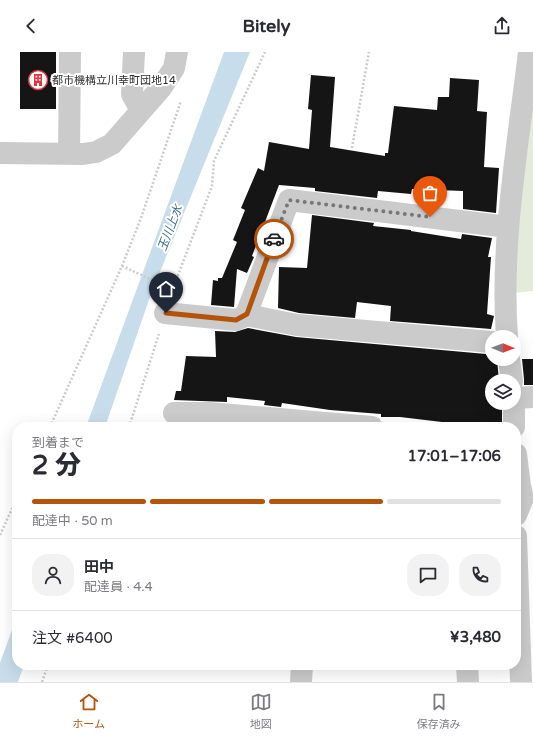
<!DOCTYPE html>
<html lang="ja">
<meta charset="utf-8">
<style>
:root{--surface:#fff;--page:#f2f2f3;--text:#2b2b33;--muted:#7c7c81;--line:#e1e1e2;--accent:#b45309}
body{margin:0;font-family:"Varela Round","Noto Sans JP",sans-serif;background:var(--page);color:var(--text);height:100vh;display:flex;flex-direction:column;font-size:15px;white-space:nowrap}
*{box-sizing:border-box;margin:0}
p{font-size:13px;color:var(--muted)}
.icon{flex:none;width:22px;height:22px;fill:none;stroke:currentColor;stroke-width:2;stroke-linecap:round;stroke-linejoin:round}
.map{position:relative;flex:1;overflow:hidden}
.panel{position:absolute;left:12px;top:370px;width:509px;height:248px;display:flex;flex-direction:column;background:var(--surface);border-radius:16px;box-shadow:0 4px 16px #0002}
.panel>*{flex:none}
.needle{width:26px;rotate:91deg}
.buttons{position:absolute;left:485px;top:278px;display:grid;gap:8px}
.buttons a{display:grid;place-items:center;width:36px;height:36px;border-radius:50%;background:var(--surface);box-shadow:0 4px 16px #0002;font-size:20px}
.pin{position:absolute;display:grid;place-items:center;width:34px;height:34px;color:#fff;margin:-41px -17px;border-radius:50% 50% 50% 0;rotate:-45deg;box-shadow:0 0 4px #0007}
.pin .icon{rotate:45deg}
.courier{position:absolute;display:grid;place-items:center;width:40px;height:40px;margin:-20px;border:3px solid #b45309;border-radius:50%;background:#fff;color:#222;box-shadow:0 1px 5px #0007}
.headline em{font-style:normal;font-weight:800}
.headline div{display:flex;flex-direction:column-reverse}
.headline{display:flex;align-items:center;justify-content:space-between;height:68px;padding:0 20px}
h1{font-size:26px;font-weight:800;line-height:30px}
.bar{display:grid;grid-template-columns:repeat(4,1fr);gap:6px 4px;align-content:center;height:48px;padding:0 20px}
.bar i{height:5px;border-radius:3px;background:var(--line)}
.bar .current{background:var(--accent)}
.bar p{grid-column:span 4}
.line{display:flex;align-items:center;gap:10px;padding:0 20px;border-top:1px solid var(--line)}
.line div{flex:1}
.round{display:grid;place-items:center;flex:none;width:42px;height:42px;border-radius:16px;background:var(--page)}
header{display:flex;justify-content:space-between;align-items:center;height:52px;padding:0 20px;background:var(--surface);font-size:18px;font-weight:800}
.menu{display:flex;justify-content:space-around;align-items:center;height:56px;border-top:1px solid var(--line);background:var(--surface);font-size:11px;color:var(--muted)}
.menu a{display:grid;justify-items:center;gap:2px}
.menu .current{color:var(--accent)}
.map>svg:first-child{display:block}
.green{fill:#e4ebdb}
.water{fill:#c8ddeb}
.building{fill:#151515}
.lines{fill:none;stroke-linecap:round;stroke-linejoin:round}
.path{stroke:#cbcbcb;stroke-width:2.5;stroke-dasharray:2 2;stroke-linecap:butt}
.minor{stroke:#cbcbcb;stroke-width:22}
.done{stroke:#777;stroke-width:4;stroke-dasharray:0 7.2}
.route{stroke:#b45309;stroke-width:5}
.labels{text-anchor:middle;stroke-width:4;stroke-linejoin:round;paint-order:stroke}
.poi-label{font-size:11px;fill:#2e2e2e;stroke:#fff;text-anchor:start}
.water-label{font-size:12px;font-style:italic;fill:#3d6f8e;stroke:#fff}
</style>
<header><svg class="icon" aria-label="back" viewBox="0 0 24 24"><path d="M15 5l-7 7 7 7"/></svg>Bitely<svg class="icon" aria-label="share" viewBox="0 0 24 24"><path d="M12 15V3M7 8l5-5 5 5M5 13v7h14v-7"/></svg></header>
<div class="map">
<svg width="533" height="630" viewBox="0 0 533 630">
<rect width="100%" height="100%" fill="#fff"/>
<path class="green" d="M533,28V239L512,241Z"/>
<path class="water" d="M224,0H250L151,242L105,375H86Z
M17,564V613H24L18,630H0V611Z"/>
<path class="building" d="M20,0H56V57H20Z
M311,23L335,25L330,95L385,104V101H388L394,54L437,58L438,45H449L450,26L479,28L477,59L487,60L484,115L499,116L496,161L463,157V139L412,137L411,142L378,139L377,146L315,139V136L279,133L252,204L254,205L247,221L237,217L234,255L211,253L213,228L218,229V226H222L237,190L233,188L245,158L241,156L258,116L264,119L269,90L309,97L312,58L308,57Z
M312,163L374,171L373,174L411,178V179L461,187L462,182L492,186L488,205H491L487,262L494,264L491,277L390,269L391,254L357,250L355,266L299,261L278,256L279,215L307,216Z
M248,276L296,285L486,302V303H492V307H497L499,329H492V351H502V373L442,370L400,365H381V362L330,358L282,351L281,355L264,353L265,349L227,345V350L174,348L176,339H181L186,304L216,305L215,279L235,280Z
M522,307H533V333H524V327Z
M169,372L174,374L225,375H168Z"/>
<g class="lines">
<path class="path" d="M352,96L369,0
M122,214L172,237
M172,239L212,134L214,109L265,0
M50,375L122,214L141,166L181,49
M129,375L159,282
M0,483L17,446
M42,630L48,613"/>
<path class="minor" d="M134,0L132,42L141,58
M0,101L83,102L96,100L112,92L161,36L174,16L177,0
M69,101L70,0
M165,261L236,268L247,263
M507,285C500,191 518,94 529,0
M492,290L297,273L246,263L289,148L508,175
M509,307L512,329
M514,346L533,345
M514,348V375
M174,361H209L372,375
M516,402L520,434L523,446L516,463
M516,484L521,630
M467,613L468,630
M301,630L302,613"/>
</g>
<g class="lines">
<path class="done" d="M274,187L289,148L430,165"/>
<path class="route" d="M166,261L236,268L247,262L274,187"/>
</g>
<defs>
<g id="building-ring" transform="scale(1)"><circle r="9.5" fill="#fff" stroke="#e2333f" stroke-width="1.5"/><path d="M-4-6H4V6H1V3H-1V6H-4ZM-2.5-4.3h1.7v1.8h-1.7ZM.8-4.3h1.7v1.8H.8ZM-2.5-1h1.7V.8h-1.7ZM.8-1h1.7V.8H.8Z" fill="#e2333f"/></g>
</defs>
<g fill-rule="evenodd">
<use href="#building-ring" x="38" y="28"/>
</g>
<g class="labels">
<g class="poi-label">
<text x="52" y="32">都市機構立川幸町団地14</text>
</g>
<g class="water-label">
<text transform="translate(170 176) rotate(-69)" y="4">玉川上水</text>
</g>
</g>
</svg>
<div class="buttons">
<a><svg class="needle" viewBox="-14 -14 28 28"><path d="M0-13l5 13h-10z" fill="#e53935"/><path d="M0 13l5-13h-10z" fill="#7c7c81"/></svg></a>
<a><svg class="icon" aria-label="layers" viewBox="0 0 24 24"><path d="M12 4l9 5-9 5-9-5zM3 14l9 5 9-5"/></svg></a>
</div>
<div class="pin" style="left:430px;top:165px;background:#ea580c"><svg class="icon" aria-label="bag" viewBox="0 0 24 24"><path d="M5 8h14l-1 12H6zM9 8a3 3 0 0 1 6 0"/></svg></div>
<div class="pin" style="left:166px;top:261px;background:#1f2937"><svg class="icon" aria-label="home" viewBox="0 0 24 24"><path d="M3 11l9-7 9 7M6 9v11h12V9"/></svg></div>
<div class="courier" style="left:274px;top:187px"><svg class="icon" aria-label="car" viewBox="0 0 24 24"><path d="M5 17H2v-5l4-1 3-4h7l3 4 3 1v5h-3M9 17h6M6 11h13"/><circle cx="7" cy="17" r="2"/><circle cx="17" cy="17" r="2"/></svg></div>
<section class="panel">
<div class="headline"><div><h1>2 分</h1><p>到着まで</p></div><em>17:01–17:06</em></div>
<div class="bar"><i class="current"></i><i class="current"></i><i class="current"></i><i></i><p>配達中 · 50 m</p></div>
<div class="line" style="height:72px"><a class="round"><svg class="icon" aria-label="person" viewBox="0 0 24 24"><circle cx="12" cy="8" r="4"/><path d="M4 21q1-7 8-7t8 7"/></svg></a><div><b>田中</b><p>配達員 · 4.4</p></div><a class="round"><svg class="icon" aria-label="chat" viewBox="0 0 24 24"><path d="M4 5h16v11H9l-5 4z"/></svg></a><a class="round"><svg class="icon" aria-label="phone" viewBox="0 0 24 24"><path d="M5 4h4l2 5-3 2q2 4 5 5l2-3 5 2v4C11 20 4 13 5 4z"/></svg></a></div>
<div class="line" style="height:52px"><div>注文 #6400</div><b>¥3,480</b></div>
</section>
</div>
<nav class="menu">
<a class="current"><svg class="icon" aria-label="home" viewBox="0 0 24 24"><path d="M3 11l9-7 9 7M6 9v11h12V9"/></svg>ホーム</a>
<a><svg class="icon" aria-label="map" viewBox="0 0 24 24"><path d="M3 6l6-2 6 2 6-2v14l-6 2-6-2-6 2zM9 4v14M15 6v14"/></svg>地図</a>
<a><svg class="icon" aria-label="saved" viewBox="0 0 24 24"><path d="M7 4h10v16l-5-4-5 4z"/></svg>保存済み</a>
</nav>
